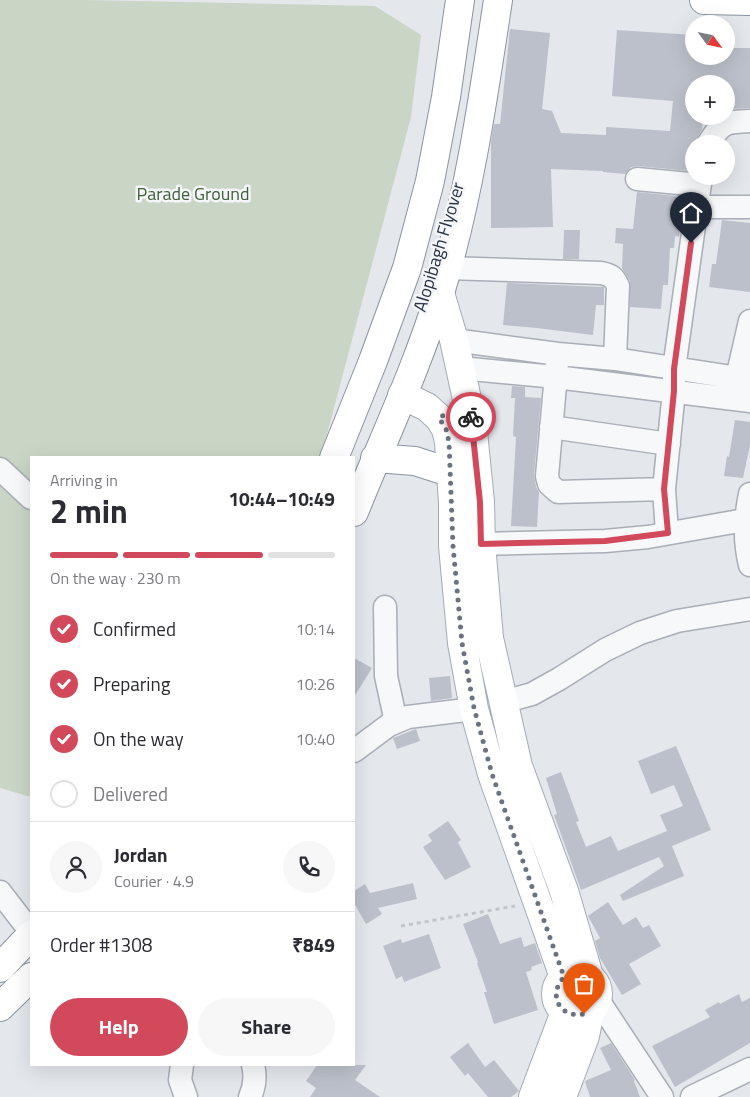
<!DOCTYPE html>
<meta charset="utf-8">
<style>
:root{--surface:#fff;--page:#f7f7f7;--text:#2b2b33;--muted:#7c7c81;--line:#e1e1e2;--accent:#d1495b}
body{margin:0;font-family:"Titillium Web",sans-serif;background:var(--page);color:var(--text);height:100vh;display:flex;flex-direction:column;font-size:19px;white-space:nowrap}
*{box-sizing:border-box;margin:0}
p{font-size:16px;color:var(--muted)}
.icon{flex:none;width:28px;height:28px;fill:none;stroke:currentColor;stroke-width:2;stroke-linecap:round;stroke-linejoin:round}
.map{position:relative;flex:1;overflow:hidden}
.drawer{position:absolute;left:30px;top:456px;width:325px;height:610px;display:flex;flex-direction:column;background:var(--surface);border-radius:0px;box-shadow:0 5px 20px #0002}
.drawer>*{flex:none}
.needle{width:32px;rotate:123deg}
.tools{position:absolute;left:685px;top:15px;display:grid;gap:10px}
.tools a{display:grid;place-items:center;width:50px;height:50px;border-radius:50%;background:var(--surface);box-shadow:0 5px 20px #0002;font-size:25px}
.pin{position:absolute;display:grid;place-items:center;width:42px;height:42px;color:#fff;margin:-51px -21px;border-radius:50% 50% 50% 0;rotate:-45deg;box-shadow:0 0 5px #0007}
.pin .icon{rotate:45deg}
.courier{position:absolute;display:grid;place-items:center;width:50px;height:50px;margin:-25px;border:4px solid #d1495b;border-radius:50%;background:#fff;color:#222;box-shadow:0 1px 6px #0007}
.summary em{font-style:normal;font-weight:700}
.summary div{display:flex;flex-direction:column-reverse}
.summary{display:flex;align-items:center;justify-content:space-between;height:85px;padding:0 20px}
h1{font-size:32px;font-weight:700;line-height:38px}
.bar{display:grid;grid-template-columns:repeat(4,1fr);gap:8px 5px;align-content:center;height:60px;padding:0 20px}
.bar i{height:6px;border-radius:4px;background:var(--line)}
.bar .active{background:var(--accent)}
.bar p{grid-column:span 4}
.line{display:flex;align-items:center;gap:12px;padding:0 20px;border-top:1px solid var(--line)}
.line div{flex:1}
.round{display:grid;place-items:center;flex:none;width:52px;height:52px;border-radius:26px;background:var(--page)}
ol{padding:0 20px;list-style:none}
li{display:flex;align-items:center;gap:15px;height:55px}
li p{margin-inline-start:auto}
li .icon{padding:5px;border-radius:50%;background:var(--accent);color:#fff;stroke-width:4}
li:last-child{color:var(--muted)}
li i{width:28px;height:28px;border:2px solid var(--line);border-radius:50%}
.cta{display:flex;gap:10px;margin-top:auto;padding:10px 20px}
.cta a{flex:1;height:58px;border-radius:30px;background:var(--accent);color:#fff;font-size:20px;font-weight:700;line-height:58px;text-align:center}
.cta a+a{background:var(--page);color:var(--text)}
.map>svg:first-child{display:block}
.green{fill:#c9d6c5}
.building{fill:#bbc0ca}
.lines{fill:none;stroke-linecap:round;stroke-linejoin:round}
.minor-casing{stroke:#a9aeb7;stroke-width:25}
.major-casing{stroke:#a3abb8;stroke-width:30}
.highway-casing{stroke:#8b94a3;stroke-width:30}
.path{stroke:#c2c5cb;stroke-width:3;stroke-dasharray:4 4;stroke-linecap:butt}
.minor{stroke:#f7f8fa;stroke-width:22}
.major{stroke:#fff;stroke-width:28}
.highway{stroke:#fff;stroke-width:28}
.done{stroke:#6c737f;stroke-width:5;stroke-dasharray:0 9}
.route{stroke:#d1495b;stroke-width:6}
.labels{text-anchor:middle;stroke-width:5;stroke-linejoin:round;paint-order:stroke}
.park-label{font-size:18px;fill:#3f6138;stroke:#f4f6f9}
.street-label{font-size:18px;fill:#2b3445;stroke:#f4f6f9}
</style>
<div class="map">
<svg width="750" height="1097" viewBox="0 0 750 1097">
<rect width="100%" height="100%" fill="#e4e7ec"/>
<path class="green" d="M0,0H85L375,6L421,35L411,117L321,457L31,458V797L0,788Z"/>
<path class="building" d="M510,29L550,33L542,109L552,111L561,133L606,135V127L670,131L673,101L612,96L617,30L694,35V56H726V48H750V108L726,109V84H694V116H703L702,129L694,144V166L689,171L638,166L631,167L625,174L603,172V171L551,169L553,227L491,228V142L494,124H500Z
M637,192L685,197L679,237L675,236L674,248H670L668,285H663L661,309L630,307V281L622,268L623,244L615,243L616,228L633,229Z
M722,220L750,223V292L709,287L712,264H716Z
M564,230H580L579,259H563Z
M507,283L604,287V305H596L593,335L537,328L503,325Z
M512,386L525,387V397L541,398L534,475L536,487L539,492L537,527L511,526L516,437L513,436L515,398H511Z
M735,420L750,422V445L743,478L724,476L727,456L729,457Z
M354,658L372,668L354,697Z
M450,676L452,698L431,701L429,678Z
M416,729L420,741L397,749L393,738Z
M676,746L711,830L672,846L684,876L623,901L620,895L664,866L659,857L581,890L554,815L557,814L546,778L561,772L579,821L576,822L586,847L611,836L618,851L667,831L660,815L683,806L674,785L651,794L638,761Z
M448,821L461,840L458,842L471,867L445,880L423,847L432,841L428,835Z
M413,883L417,899L378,908L382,914L366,924L354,903V891L365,884L370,893Z
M608,902L623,925L636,917L643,928L649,925L661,946L629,964L641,984L622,995L600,958L595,941L600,938L588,916Z
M488,914L500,944L521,937L524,947L535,943L542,963L531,967L532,970L526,972L538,1010L494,1024L484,992H487L477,963L478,962L463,924Z
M429,934L441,968L404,982L402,976L396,979L383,946L401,939L402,943Z
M739,994L742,1002L750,998V1043L675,1087L652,1046L710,1017L705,1010L719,1002L720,1004Z
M468,1043L485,1067L494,1060L519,1091L511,1097H488L468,1073L465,1076L450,1057Z
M611,1043L635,1080L634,1081L640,1097H590L585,1081L611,1070L600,1048Z
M317,1065H366L355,1080L380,1097H310L316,1088L306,1081Z"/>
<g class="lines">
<g class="minor-casing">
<path id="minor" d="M708,144C722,122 725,122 750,121
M637,179L700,185
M696,207H750
M446,268L601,273C611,275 614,277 618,286L615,359
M454,340L558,354L615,359L750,380
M557,363L547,476L549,484L558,492L664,489
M460,368L556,377L750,401
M737,378L750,321
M551,427L669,444
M0,469L31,498
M750,494C745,519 744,540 750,565
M667,533L664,489L674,391V369L701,176
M481,544L605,541L648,537L745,520
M385,607L386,676L396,722
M503,702L532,694L559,679L605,650L640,633L677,621L750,609
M354,751L389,725L408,717L474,709
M0,892L31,932
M598,1000L662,1097
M182,1065L180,1080L186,1097
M250,1097C255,1086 256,1077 253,1065
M692,1097L750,1069"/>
</g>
<g class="major-casing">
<path id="major" d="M440,293L454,340L472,422L480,502L481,544L489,638L518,766L564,891L589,976
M402,395L427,407L439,418L446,429L449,442L453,503V546L462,643L474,709L492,774L564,977
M556 994a21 21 0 1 1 42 0a21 21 0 1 1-42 0Z
M533,1097L565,1012
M562,1097L585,1036L590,1011"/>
</g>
<g class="highway-casing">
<path id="highway" d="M704,0L750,1
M334,458L373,361L407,268L430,181L446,97L460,0
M375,458L415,461L452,473
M354,512C383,440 417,368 440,293C469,197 483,99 498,0
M0,968L31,935
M0,1007L31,977"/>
</g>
<path class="path" d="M401,926L515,906"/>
<use href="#minor" class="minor"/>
<use href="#major" class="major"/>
<use href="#highway" class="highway"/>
</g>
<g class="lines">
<path class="done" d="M471,417L467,401L439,418L446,429L449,442L453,546L462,643L474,708L492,774L564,977C547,995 560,1019 584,1014"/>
<path class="route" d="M471,417L480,502L481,544L605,541L668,533L664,489L674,391V369L691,243"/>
</g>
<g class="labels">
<g class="park-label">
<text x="193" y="200">Parade Ground</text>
</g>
<g class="street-label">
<text transform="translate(439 247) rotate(-73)" y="6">Alopibagh Flyover</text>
</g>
</g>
</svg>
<div class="tools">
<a><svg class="needle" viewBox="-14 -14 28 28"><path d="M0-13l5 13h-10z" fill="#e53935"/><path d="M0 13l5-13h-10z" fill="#7c7c81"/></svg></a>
<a>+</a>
<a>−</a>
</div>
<div class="pin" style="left:584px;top:1014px;background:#ea580c"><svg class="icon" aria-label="bag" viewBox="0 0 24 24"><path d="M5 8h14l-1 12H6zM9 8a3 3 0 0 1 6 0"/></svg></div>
<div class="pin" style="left:691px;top:243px;background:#1f2937"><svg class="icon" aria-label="home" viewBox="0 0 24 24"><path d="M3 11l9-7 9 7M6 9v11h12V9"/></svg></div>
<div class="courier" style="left:471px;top:417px"><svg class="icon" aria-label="bike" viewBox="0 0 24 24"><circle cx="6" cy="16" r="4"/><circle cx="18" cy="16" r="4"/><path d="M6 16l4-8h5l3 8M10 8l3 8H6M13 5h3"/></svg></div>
<section class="drawer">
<div class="summary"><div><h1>2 min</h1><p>Arriving in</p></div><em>10:44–10:49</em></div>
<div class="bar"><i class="active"></i><i class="active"></i><i class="active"></i><i></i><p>On the way · 230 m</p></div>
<ol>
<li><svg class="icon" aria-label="check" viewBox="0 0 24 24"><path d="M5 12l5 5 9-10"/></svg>Confirmed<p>10:14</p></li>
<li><svg class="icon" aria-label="check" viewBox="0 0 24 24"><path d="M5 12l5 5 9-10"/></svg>Preparing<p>10:26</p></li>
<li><svg class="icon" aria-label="check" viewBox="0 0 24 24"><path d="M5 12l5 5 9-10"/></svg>On the way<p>10:40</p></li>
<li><i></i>Delivered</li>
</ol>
<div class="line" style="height:90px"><a class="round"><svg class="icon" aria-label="person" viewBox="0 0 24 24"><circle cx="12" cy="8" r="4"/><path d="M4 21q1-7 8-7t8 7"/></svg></a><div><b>Jordan</b><p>Courier · 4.9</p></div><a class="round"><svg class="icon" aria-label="phone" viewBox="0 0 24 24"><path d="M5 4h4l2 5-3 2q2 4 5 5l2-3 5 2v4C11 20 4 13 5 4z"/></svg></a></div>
<div class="line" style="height:65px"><div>Order #1308</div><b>₹849</b></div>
<div class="cta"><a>Help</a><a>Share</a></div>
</section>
</div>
